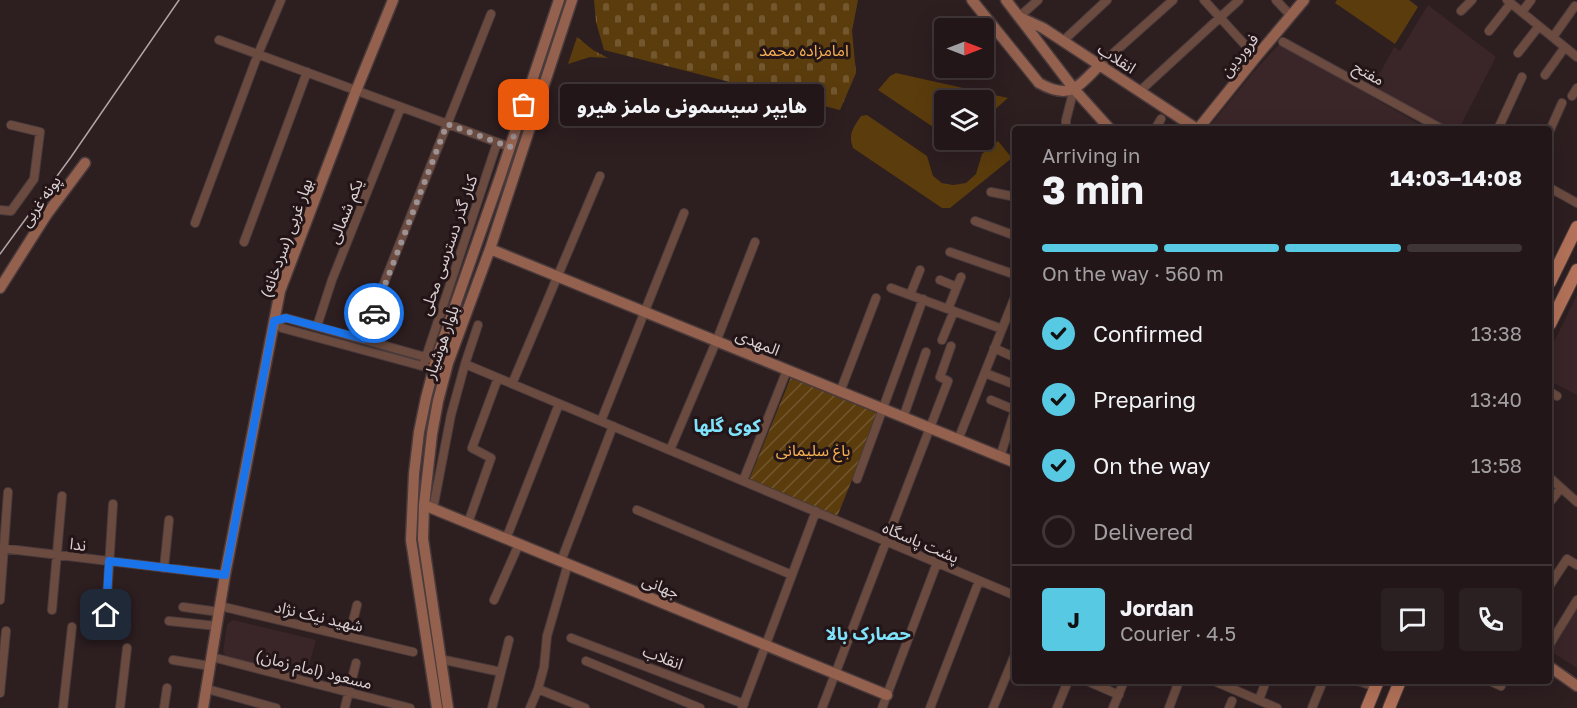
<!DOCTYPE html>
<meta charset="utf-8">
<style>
:root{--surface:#221618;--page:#2a1f21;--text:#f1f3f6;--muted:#a29fa2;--line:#3f3537;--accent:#58c9e3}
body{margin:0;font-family:"Golos Text","Noto Sans Arabic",sans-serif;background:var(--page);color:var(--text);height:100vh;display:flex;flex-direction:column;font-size:22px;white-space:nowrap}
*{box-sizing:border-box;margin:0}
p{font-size:20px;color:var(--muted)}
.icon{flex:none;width:33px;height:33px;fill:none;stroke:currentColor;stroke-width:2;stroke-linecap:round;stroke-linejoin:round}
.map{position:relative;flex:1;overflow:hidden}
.drawer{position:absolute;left:1012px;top:126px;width:540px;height:558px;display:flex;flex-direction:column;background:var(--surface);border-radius:6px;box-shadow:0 6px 24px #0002,0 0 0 2px var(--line)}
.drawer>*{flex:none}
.needle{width:39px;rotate:90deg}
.buttons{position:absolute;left:934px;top:18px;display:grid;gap:12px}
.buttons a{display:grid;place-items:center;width:60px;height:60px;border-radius:6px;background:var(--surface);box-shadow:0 6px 24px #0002,0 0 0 2px var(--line);font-size:30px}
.pin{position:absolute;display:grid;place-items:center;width:51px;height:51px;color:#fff;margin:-26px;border-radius:12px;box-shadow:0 3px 9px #0006}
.courier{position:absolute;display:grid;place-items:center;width:60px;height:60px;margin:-30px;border:4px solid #1a73e8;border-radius:50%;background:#fff;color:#222;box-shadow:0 2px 8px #0007}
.bubble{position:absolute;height:42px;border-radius:6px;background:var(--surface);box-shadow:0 6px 24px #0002,0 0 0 2px var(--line);font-size:20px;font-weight:700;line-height:42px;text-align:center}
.summary em{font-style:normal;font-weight:700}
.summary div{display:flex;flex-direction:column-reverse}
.summary{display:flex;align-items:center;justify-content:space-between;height:102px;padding:0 30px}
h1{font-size:39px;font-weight:700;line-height:45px}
.bar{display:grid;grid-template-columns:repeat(4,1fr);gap:9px 6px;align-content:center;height:72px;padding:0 30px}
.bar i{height:8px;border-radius:4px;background:var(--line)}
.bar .selected{background:var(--accent)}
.bar p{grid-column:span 4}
.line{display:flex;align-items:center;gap:15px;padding:0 30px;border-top:2px solid var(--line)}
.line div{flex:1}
.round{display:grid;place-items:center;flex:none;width:63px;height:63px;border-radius:6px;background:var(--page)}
ol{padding:0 30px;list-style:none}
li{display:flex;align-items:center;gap:18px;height:66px}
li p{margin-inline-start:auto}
li .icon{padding:6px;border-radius:50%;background:var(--accent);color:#111;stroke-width:4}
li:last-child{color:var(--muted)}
li i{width:33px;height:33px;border:3px solid var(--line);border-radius:50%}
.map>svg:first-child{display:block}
.built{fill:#3a2528}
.grass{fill:url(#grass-tufts)}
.cemetery{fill:url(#cemetery-stones)}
.park{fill:#5b3c0d}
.garden{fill:url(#garden-furrows)}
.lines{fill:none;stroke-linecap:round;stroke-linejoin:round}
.street-casing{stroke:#493a3c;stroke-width:10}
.secondary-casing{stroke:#493a3c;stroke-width:13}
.primary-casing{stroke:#493a3c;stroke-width:14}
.street{stroke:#6b4b3f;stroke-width:8}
.secondary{stroke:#94614e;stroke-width:10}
.primary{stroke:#b37259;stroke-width:12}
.tram{stroke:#b0a4a6;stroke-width:1.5}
.done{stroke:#9d9293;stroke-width:6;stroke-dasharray:0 10.8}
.route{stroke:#1a73e8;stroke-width:8}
.labels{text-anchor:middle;stroke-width:6;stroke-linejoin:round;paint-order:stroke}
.park-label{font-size:16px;fill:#f7b152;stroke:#231517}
.street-label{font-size:16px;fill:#dad0d1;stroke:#231517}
.neighbourhood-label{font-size:18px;font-weight:bold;fill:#7fe3fc;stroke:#231517}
</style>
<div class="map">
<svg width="1577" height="708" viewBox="0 0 1577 708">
<defs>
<pattern id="grass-tufts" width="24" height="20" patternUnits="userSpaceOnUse" patternTransform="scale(1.5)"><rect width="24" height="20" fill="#5b3c0d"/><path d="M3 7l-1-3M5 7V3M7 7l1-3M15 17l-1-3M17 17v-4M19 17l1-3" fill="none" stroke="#72572f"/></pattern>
<pattern id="cemetery-stones" width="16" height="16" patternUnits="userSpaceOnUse" patternTransform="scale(1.5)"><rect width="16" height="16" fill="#5b3c0d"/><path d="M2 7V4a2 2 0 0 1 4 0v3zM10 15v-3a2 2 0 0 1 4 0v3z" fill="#72572f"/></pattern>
<pattern id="garden-furrows" width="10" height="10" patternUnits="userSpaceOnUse" patternTransform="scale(1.5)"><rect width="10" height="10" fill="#5b3c0d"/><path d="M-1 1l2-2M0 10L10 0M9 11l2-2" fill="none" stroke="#72572f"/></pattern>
</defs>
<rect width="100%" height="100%" fill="#2d1e20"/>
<path class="built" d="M1428,5L1496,57L1459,129H1447L1373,86L1394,47L1400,51Z
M1279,44L1332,74L1428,129H1213L1209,127L1251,75Z
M1577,295V395L1550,381V350Z
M1577,608V668L1550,651Z
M233,620L316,640L305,679L229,660L223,652L227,624Z"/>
<path class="grass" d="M577,37L593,50L608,58L590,57L568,64Z"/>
<path class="cemetery" d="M594,0H858L852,31L856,73L840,110L604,50L596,22Z"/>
<path class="park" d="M1337,0H1409L1418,7L1395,44L1335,3Z
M896,73L1008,98L984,119V100H945V135L878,90L890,76Z
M867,115L927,156L933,176L942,183L953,185L966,183L976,174L982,154L998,141L1012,158L950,208H942L853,148C848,134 853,128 861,116Z"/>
<path class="garden" d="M791,377L879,413L837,517L749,480Z"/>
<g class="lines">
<g class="street-casing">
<path id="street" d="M1204,0L1256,57
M1276,0L1291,16
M1507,0L1577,57
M1461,11L1472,0
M1522,12L1531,0
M1019,17L1038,0
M1489,31L1511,3
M1553,37L1575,6
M219,40L510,147
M1063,41L1107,0
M1283,42L1442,129
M1518,53L1539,26
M1100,65L1173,0
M1545,75L1565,47
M1140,91L1239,0
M1572,96L1577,88
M1066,129V120L1074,89
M1155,129L1161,119
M1498,129L1522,77
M1550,130L1562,103
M1550,188L1577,203
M991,192L1016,197
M0,210L11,211L34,179L40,132L11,125
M975,221L1016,236
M195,223L258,54L281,0
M244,242L307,72
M950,252L1016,275
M940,280L957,287
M891,288L1002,329
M910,295L920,270
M948,309L961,277
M274,321L286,318L436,360
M274,321L282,328L433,369
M317,326L332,280L401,107
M364,339L386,278L491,14
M942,340L954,311
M994,348L1016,358
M465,364L1016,596
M423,366L497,143
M985,373L1016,385
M512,384L600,176
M840,392L876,298
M1550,392L1557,396
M991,400L1015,410L1000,457
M903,418L926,352
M601,421L684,213
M958,440L1016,294
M670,450L716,342L755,242
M1550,478L1577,502
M857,479L923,299
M743,481L787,370
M1550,502L1561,488
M433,509L451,415L465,364L478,325
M637,510L792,575
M468,523L491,458L472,448L498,378
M506,539L559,404
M0,548L225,575
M561,561L613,426
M164,568L169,520
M1550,585L1567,559L1577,565
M0,600L8,492
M494,600L519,544
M220,606L413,652
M183,607L219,612
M52,610L62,496
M106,614L113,504
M169,621L217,626
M349,637L357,605
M571,638L744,704
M1550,644L1577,600
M212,657L410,708
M440,659L501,672
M173,660L210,666
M586,661L700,708
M1087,681L1119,695
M1214,681L1277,708
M1358,681L1376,687
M1490,681L1501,686
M207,689L276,708
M538,689L585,708
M0,693L6,631
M1259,700L1266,681
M345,707L356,663
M63,708L72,627
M120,708L127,648
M164,708L167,688
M492,708L509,640
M530,708L538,689L544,667L547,636L568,564
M742,708L816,511
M822,708L948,381L940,377L951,346
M882,708L937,563
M930,708L979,581
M993,708L1016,652
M1057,708L1068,681
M1113,708L1124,681
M1169,708L1179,681
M1229,708L1232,701
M1312,708L1323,681"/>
</g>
<g class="secondary-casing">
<path id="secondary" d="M972,0L1039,83C1071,101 1078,86 1100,65
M1006,0L1074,89L1110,129
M1019,17L1043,28L1197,129
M1198,129L1256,57L1304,0
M490,249L1016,463
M0,288L47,214L85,163
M424,505L887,695
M1550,667L1577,686
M203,708L225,575L280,291L356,91L393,0
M437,708L411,540L414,474L419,432L426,398L436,360L500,177L559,0
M448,708L423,539L424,505L432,434L438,401L448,363L490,249L572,0"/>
</g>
<g class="primary-casing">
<path id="primary" d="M1550,282L1577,227
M1550,324L1577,270
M1367,708L1378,681
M1389,708L1400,681"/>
</g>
<use href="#street" class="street"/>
<use href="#secondary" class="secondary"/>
<use href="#primary" class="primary"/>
<path class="tram" d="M0,254L71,157L179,0"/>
</g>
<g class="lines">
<path class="done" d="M374,313L447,124L510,147L524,105"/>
<path class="route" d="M106,615L109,561L225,575L274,321L286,318L364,339L374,313"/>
</g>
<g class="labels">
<g class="park-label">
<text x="804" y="56">امامزاده محمد</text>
<text x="813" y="456">باغ سلیمانی</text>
</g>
<g class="street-label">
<text transform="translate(1239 55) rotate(-51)" y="6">فروردین</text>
<text transform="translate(1117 58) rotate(33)" y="6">انقلاب</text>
<text transform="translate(1369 73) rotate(29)" y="6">مفتح</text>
<text transform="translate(40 201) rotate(-55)" y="6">پونه غربی</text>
<text transform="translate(345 211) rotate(-68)" y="6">یکم شمالی</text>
<text transform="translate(286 238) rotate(-70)" y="6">بهار غربی (سردخانه)</text>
<text transform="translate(448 245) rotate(-71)" y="6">کنار گذر دسترسی محلی</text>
<text transform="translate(441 342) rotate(-71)" y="6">بلوار هوشیار</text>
<text transform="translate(758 342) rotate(22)" y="6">المهدی</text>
<text transform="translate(921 542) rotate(23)" y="6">پشت پاسگاه</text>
<text transform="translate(78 544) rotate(7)" y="6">ندا</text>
<text transform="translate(661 586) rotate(22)" y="6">جهانی</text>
<text transform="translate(319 616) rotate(13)" y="6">شهید نیک نژاد</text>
<text transform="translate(663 657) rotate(21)" y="6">انقلاب</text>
<text transform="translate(314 669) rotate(14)" y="6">مسعود (امام زمان)</text>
</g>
<g class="neighbourhood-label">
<text x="727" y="432">کوی گلها</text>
<text x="868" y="640">حصارک بالا</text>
</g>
</g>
</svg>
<div class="buttons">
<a><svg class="needle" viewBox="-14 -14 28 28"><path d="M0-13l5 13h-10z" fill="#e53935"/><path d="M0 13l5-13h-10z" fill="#a29fa2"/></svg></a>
<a><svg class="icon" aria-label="layers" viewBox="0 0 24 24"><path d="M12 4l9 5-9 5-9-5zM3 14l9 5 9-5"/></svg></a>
</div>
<div class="pin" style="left:524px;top:105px;background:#ea580c"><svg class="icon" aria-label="bag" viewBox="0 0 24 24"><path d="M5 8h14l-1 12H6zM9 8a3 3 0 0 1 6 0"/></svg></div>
<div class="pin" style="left:106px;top:615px;background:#1f2937"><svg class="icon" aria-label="home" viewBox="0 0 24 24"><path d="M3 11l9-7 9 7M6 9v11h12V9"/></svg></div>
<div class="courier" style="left:374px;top:313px"><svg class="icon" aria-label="car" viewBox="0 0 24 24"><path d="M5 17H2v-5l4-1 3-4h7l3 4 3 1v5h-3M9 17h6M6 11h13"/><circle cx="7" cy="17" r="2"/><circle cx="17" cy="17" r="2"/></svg></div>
<div class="bubble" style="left:560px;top:84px;width:264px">هایپر سیسمونی مامز هیرو</div>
<section class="drawer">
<div class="summary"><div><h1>3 min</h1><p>Arriving in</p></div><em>14:03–14:08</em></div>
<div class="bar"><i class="selected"></i><i class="selected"></i><i class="selected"></i><i></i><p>On the way · 560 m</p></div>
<ol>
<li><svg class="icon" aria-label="check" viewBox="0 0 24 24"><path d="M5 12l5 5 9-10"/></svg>Confirmed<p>13:38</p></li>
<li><svg class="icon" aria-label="check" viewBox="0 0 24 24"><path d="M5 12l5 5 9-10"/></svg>Preparing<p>13:40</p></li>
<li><svg class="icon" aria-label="check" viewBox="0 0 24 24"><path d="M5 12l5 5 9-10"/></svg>On the way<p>13:58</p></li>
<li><i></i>Delivered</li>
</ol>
<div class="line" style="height:108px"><b class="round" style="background:var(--accent);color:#111">J</b><div><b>Jordan</b><p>Courier · 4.5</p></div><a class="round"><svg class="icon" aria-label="chat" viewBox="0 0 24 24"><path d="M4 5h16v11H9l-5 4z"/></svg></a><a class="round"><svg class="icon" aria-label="phone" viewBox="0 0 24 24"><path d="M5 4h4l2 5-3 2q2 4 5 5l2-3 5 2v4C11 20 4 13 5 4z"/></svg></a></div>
</section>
</div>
